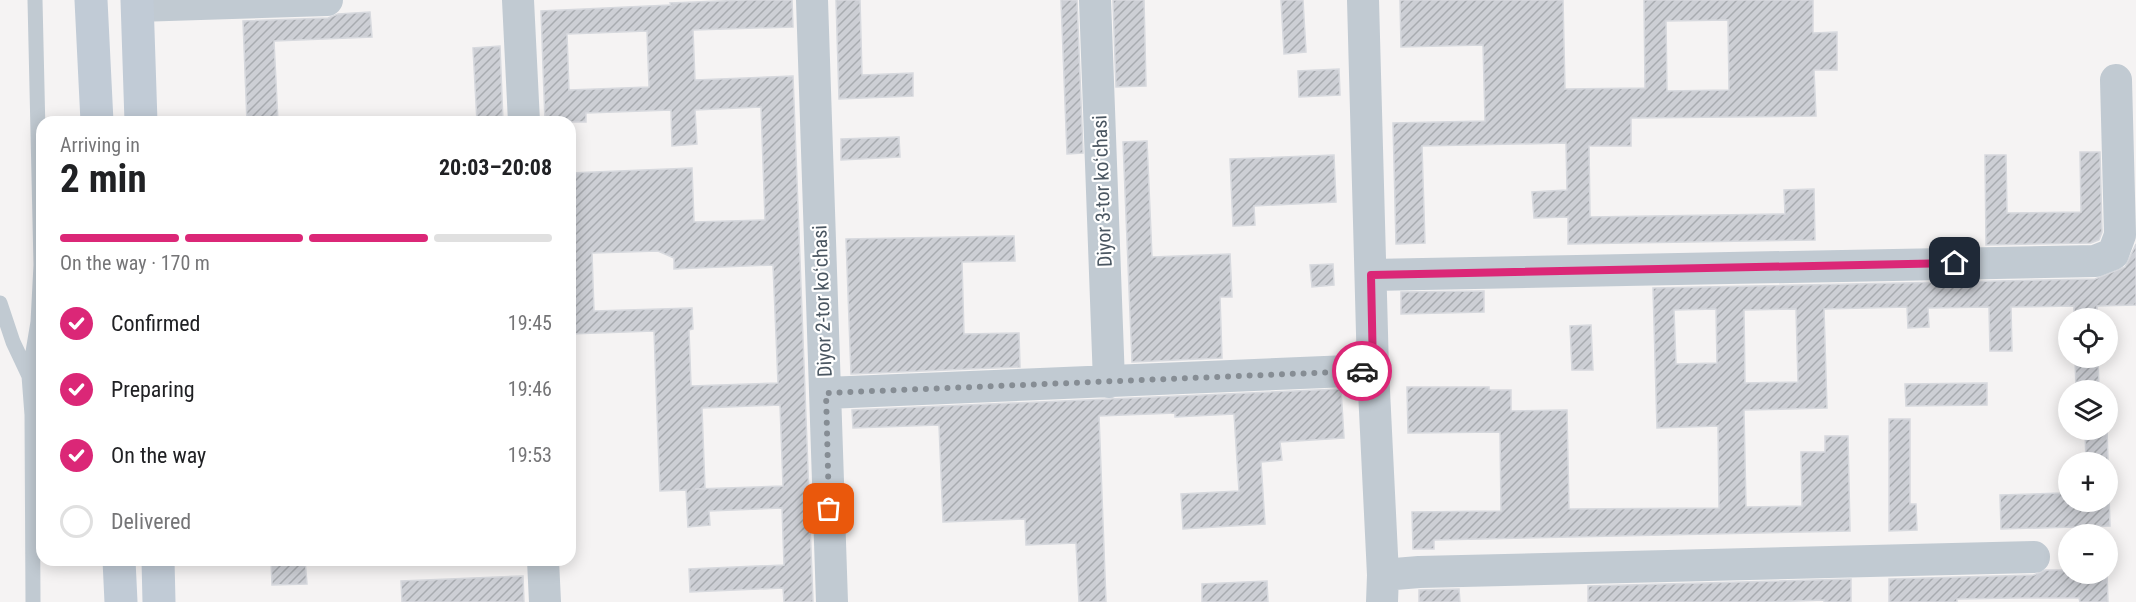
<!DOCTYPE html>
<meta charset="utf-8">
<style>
:root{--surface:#fff;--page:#f6f6f6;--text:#202124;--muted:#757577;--line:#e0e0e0;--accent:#db2777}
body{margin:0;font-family:"Roboto Condensed",sans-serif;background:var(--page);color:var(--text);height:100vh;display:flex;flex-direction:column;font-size:22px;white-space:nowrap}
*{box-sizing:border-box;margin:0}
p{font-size:20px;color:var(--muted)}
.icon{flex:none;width:33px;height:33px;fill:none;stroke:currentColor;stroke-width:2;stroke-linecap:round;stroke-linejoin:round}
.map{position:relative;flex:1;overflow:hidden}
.sheet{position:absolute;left:36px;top:116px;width:540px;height:450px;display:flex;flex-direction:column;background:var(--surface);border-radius:18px;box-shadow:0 3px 15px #0003}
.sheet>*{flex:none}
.fabs{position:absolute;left:2058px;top:308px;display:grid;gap:12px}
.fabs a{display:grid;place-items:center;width:60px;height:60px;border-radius:50%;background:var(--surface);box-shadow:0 3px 15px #0003;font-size:30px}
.pin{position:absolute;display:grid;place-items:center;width:51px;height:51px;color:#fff;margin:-26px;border-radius:12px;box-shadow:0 3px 9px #0006}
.courier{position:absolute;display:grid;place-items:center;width:60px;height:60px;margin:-30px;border:4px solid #db2777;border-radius:50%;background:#fff;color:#222;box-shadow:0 2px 8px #0007}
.overview em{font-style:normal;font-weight:700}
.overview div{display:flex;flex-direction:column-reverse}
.overview{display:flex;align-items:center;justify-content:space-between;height:102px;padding:0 24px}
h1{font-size:39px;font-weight:700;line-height:45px}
.bar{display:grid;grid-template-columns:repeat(4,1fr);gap:9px 6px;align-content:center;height:72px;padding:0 24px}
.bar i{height:8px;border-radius:4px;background:var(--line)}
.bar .current{background:var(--accent)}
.bar p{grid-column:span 4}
ol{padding:0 24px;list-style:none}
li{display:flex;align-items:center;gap:18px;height:66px}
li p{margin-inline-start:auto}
li .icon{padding:6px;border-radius:50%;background:var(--accent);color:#fff;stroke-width:4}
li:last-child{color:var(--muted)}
li i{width:33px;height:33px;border:3px solid var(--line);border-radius:50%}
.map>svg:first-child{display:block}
.building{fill:url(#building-hatch);stroke:#d7d9de;stroke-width:1.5;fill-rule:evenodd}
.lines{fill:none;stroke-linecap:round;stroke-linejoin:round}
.lane{stroke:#c1cad2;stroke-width:15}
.street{stroke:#c1cad2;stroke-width:32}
.secondary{stroke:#c1cbd6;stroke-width:33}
.done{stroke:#868d94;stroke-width:6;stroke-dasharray:0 10.8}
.route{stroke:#db2777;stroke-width:8}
.labels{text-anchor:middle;stroke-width:4.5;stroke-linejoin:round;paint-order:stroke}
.street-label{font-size:20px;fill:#4a5661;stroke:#fff}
</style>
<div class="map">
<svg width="2136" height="602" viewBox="0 0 2136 602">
<defs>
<pattern id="building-hatch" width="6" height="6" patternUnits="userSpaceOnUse" patternTransform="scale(1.5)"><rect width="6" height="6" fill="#cdcfd5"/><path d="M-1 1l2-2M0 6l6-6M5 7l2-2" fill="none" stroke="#a8abb0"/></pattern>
</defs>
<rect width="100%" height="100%" fill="#f5f3f3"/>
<path class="building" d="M746,0H792L793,27L693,30L695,80L793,76L813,602H784L783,588L690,592L689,569L784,565L782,508L709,511L710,525L688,527L686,490L660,491L654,331L570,334V173L692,168L694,222L765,220L761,107L695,110L697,144L672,146L671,110L586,113V122H545L541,11L671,5L670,3ZM647,31L649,87L569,90L567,34ZM658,251L674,258V269L773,265L778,383L691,386L689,330L693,329L692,308L594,311L592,253ZM780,405L783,486L695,489H705L702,408Z
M836,0H860L862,75L913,73V96L839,99Z
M1061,0H1077L1083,153L1067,154Z
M1113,0H1144L1146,86L1116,87Z
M1281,0H1303L1306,52L1284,54Z
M1400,0H1563L1565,89L1645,88L1644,0H1813V33L1837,32V70H1814L1816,116L1631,118V146H1589L1590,217L1785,214L1784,190L1814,189L1815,240L1568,244V217L1534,218L1532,192L1567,190L1566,143L1422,146L1425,243L1396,244L1393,123L1485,121L1483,45L1401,47ZM1728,20L1729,90L1667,91L1666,21Z
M370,12L372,37L274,41L278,122H247L243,21L328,18L338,14Z
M500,46L503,122H477L473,48Z
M1339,69L1340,95L1299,97L1298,71Z
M899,137L900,157L841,160V139Z
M1147,141L1152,257L1230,254L1232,297H1220L1222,358L1132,362L1123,142Z
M2080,152H2100L2102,232L2099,240L2091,243L1986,245L1985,155H2006L2007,213L2081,212Z
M1334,155L1336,202L1254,206L1255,225L1233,226L1230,159Z
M1014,236L1015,261L962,262L964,334L1019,333L1020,367L851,374L846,239Z
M2136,244V305L2097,306V318H2074V306L2011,307L2012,351H1990L1989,307L1928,308L1929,327L1908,328L1907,307L1824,309L1827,408L1744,410L1746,507L1802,506L1801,452H1825V436H1848L1850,531L1434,540V549H1413L1412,512L1501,511L1500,432L1408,433L1407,387H1489V390H1511V411L1567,410L1569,509L1719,508L1718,426L1657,428L1653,288L2095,279L2125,267ZM1716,309L1717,363L1676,364L1674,310ZM1796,309L1798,382L1745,383L1744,310Z
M1333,264L1334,285L1312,287L1310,265Z
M1484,291V312L1401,314V292Z
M1591,325L1593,370H1572L1570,326Z
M2075,357H2098L2099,390H2076Z
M1987,383V405L1906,406L1905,384Z
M1341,389L1344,438L1280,442L1282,460L1261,462L1265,524L1183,529L1181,494L1239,491L1234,414L1175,417V413L1099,416L1106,602H1079L1076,543L1026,545L1025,519L943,522L939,425L853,428L852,410Z
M1889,419H1910V504H1916L1917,530L1889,531Z
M2085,429H2107L2110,526L2001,529L2000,495L2063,493L2062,486H2068V501H2108V462H2086Z
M271,560H305L307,584L272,585Z
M2045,570H2068V573H2107L2108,602H2080L2079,598H2016L1957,599V602H1889V579L2034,575Z
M523,576L524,602H402L401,581Z
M1851,579V602H1824V600L1767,602H1588V586Z
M1267,581L1268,602H1202V584Z
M1459,589L1460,602H1419V590Z"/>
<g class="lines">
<path class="lane" d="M0,303L13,342L29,376L32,415L33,602
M29,376L38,322L41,265L35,0"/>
<path class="street" d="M518,0L524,122
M812,0L832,602
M1095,0L1109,382
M1363,0L1373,370L1383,575
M137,6L327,0
M1371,275L2095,261L2113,254L2120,235L2116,80
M826,393L1373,370
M543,560L545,602
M1382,602L1383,575L1419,572L2034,557"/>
<path class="secondary" d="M91,0L97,122
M137,0L141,122
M119,560L121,602
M158,560L159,602"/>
</g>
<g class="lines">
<path class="done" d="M829,509L826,393L1362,371"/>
<path class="route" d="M1362,371L1373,370L1371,275L1955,263"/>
</g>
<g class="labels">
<g class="street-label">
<text transform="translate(1102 191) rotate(-92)" y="7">Diyor 3-tor koʻchasi</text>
<text transform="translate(822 301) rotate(-92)" y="7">Diyor 2-tor koʻchasi</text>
</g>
</g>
</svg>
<div class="fabs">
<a><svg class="icon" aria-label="locate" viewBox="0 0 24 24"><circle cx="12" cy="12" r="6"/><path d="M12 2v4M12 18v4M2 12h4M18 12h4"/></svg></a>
<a><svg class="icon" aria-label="layers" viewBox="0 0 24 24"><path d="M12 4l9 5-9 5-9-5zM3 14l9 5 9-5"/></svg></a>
<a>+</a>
<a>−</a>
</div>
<div class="pin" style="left:829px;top:509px;background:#ea580c"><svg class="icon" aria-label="bag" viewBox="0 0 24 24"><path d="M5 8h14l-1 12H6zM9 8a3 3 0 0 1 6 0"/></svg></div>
<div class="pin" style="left:1955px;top:263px;background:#1f2937"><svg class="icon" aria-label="home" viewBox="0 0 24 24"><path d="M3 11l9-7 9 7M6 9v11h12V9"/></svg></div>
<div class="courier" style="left:1362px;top:371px"><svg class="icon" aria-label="car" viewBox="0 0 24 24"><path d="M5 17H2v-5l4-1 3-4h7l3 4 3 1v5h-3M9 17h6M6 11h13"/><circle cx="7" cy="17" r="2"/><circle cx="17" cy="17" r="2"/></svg></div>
<section class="sheet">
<div class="overview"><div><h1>2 min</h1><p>Arriving in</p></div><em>20:03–20:08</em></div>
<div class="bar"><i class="current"></i><i class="current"></i><i class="current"></i><i></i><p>On the way · 170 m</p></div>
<ol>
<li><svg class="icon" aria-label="check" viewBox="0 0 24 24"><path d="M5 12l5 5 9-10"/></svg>Confirmed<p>19:45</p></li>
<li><svg class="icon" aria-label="check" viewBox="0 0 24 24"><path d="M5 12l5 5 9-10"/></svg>Preparing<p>19:46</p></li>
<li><svg class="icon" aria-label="check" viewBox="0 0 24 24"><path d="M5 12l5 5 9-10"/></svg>On the way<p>19:53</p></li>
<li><i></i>Delivered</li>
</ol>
</section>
</div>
